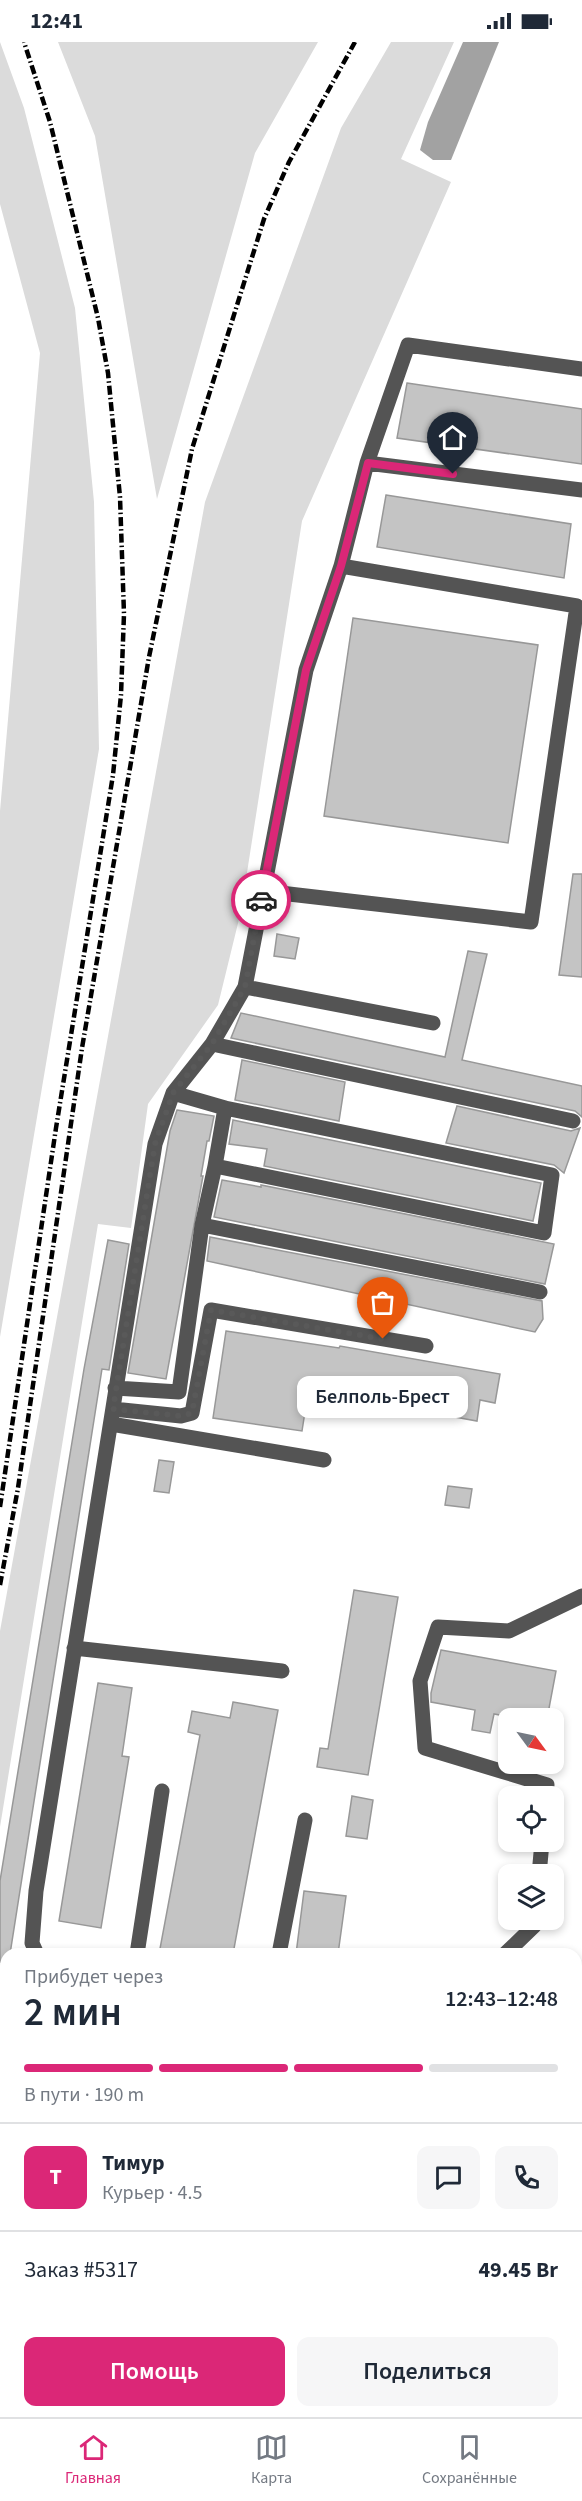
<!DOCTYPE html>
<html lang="ru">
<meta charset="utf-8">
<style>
:root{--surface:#fff;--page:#f6f6f7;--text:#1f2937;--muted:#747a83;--line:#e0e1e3;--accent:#db2777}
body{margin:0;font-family:"Source Sans 3",sans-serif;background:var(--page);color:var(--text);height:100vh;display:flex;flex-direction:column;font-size:22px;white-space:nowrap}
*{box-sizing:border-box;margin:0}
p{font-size:20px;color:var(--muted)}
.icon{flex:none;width:33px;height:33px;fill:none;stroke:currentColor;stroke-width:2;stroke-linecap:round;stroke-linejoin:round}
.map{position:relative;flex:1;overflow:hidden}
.details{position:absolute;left:0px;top:1906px;width:582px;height:470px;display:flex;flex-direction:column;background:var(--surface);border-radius:18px 18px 0 0;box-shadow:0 3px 9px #0003}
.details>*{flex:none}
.needle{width:39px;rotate:123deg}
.buttons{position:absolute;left:498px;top:1666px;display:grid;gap:12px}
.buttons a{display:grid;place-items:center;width:66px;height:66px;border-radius:12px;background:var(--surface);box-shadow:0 3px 9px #0003;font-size:30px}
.pin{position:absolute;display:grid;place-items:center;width:51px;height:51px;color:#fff;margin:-62px -26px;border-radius:50% 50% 50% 0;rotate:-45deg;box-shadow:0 0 6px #0007}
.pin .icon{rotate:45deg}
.courier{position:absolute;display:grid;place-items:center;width:60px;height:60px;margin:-30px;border:4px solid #db2777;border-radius:50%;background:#fff;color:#222;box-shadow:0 2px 8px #0007}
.bubble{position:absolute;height:42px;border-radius:12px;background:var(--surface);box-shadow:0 3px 9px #0003;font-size:20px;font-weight:600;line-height:42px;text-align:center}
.head em{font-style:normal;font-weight:600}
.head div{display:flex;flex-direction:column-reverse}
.head{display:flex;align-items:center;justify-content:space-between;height:102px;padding:0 24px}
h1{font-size:39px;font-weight:600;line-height:45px}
.bar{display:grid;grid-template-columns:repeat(4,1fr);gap:9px 6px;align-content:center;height:72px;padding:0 24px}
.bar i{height:8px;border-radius:4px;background:var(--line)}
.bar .on{background:var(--accent)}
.bar p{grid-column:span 4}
.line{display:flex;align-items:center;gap:15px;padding:0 24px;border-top:2px solid var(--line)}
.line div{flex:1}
.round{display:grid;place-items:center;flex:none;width:63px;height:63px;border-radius:12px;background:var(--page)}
.cta{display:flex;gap:12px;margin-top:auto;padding:12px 24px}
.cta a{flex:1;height:69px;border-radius:12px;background:var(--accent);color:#fff;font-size:24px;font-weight:600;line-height:69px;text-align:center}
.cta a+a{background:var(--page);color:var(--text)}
.status{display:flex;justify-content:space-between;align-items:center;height:42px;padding:0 30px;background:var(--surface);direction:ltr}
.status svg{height:16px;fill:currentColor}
.menu{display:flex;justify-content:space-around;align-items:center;height:84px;border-top:2px solid var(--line);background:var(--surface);font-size:16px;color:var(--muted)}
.menu a{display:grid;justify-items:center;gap:3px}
.menu .on{color:var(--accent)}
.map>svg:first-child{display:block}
.green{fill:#dbdbdb}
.water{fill:#a2a2a2}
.building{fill:#c4c4c4;stroke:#989898;stroke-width:1.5}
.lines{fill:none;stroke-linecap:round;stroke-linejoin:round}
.major-casing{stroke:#dbdbdb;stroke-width:18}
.path{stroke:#767676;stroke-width:4;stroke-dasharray:1.5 3;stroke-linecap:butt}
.minor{stroke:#545454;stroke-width:15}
.major{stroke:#000;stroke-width:15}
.rail{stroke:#000;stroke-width:4.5;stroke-dasharray:9 3 1.5 3;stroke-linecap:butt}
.done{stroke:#595959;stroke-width:6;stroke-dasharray:0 10.8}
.route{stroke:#db2777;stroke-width:8}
</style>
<div class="status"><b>12:41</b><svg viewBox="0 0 49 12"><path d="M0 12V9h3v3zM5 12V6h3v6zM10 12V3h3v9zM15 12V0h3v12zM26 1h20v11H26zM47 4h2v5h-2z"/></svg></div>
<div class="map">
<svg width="582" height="2375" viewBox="0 0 582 2375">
<rect width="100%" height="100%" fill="#fff"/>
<path class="green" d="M0,0L24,66L75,266L94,460L99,707L0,1295V769L40,311L0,162Z
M58,0H318L255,111L157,457L95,94Z
M391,0H454L401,117L451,140L302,479L241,869L218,963L148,1062L131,1186L98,1182L0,1785V1589L205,460L341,86Z
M0,1990L6,1991V2059L0,2058Z
M576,2017L582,2018V2080H576Z
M0,2113H6V2370H576V2137H582V2375H0Z"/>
<path class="water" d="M463,0H499L451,118H433L420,108L428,80Z"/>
<path class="building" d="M407,341L582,367V422L397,396Z
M386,453L571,482L564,536L377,505Z
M353,576L538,603L508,801L324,774Z
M573,832H582V935L559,933Z
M277,892L299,896L295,917L274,914Z
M468,909L487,912L462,1018L582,1044V1075L575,1069L231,996L241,971L445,1015Z
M242,1018L345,1040L339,1079L235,1058Z
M457,1064L571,1089L580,1086L564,1131L554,1123L446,1101Z
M177,1068L214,1074L209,1099H207L201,1134H203L166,1337L128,1331L170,1089Z
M233,1078L541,1141L533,1179L264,1124L267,1107L229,1102Z
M222,1138L261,1145V1143L554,1202L545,1242L214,1175Z
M210,1195L542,1259L543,1277L535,1290L207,1219Z
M108,1198L129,1202L109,1328L102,1327L10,1912H6V1921L0,1920V1839L84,1327Z
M226,1289L339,1306L340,1304L500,1332L495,1361L480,1358L477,1379L427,1370L428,1359L310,1338L302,1389L213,1376Z
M159,1418L174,1420L169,1451L154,1449Z
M448,1444L472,1447L469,1466L445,1463Z
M354,1548L398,1555L368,1733L317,1725L320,1706L328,1707Z
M441,1608L556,1629L547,1677H520L494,1672L490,1691L472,1688L475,1668L431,1660V1651Z
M98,1641L132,1646L122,1714L129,1715L101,1886L59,1879Z
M233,1660L278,1668L233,1912H159L200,1693L188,1690L192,1669L230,1676Z
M352,1754L373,1758L367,1797L346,1794Z
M304,1849L346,1854L338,1912H296Z"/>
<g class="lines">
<g class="major-casing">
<path id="major" d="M0,2080H6
M576,2109H582"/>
</g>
<path class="path" d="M576,2088H582"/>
<path class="minor" d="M367,421L408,303L582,327
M341,524L367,421L582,448
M245,945L433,981
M212,1002L573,1079
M173,1051L225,1066
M202,1183L215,1124L544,1191L552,1133L225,1066L215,1124
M115,1346L179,1350L202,1183L540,1250
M113,1367L181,1374L192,1371L211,1268L426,1304
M111,1382L324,1418
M74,1606L282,1629
M546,1755L547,1743L425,1706L420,1639L438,1585L509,1589L582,1554
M539,1833L542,1800
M37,1912L32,1901L36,1849L155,1102L173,1051L212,1002L245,945L306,628L341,524L577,564L531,880L263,849
M137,1912L162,1749
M279,1912L305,1778
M505,1912L534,1884L535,1878
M576,2008L582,2009
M576,2183L582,2181
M0,2316L6,2317
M172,2370V2375
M378,2370L380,2375"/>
<use href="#major" class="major"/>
<path class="rail" d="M0,1465L56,1086L113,733L121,653L124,572L120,455L108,331L98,276L50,80L24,0
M0,1543L18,1446L82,1006L149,615L192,407L264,177L289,120L355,0"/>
</g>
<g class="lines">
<path class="done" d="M261,858L245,945L212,1002L173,1051L155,1102L113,1367L181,1374L192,1371L211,1268L383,1297"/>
<path class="route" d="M261,858L306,628L341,524L368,421L453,432"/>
</g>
</svg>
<div class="buttons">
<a><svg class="needle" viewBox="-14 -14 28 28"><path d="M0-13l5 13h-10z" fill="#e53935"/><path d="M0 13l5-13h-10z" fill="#747a83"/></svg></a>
<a><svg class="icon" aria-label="locate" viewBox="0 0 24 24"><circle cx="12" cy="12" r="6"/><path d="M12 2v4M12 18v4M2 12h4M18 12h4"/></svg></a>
<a><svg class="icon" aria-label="layers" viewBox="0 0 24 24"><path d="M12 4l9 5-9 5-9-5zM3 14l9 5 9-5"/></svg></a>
</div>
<div class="pin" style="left:383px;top:1297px;background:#ea580c"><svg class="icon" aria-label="bag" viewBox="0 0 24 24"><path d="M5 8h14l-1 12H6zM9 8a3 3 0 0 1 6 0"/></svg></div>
<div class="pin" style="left:453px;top:432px;background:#1f2937"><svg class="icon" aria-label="home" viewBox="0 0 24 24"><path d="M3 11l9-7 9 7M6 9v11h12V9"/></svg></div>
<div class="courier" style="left:261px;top:858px"><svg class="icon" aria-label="car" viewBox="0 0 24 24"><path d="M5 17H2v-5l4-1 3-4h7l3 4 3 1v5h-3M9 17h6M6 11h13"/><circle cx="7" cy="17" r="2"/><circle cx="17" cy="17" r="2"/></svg></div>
<div class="bubble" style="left:297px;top:1334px;width:171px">Белполь-Брест</div>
<section class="details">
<div class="head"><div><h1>2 мин</h1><p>Прибудет через</p></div><em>12:43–12:48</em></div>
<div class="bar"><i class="on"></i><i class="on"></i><i class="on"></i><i></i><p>В пути · 190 m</p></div>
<div class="line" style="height:108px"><b class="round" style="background:var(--accent);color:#fff">Т</b><div><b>Тимур</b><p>Курьер · 4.5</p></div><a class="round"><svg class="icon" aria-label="chat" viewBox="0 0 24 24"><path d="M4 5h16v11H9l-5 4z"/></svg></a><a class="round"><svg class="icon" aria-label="phone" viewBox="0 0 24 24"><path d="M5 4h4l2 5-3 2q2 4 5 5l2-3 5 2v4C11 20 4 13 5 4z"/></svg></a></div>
<div class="line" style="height:78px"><div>Заказ #5317</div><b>49.45 Br</b></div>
<div class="cta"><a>Помощь</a><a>Поделиться</a></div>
</section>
</div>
<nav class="menu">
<a class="on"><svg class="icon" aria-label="home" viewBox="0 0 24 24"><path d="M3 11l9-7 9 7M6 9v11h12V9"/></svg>Главная</a>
<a><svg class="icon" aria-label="map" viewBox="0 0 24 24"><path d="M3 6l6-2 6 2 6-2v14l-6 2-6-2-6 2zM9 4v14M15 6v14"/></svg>Карта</a>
<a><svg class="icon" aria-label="saved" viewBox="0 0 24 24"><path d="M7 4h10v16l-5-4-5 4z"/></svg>Сохранённые</a>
</nav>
